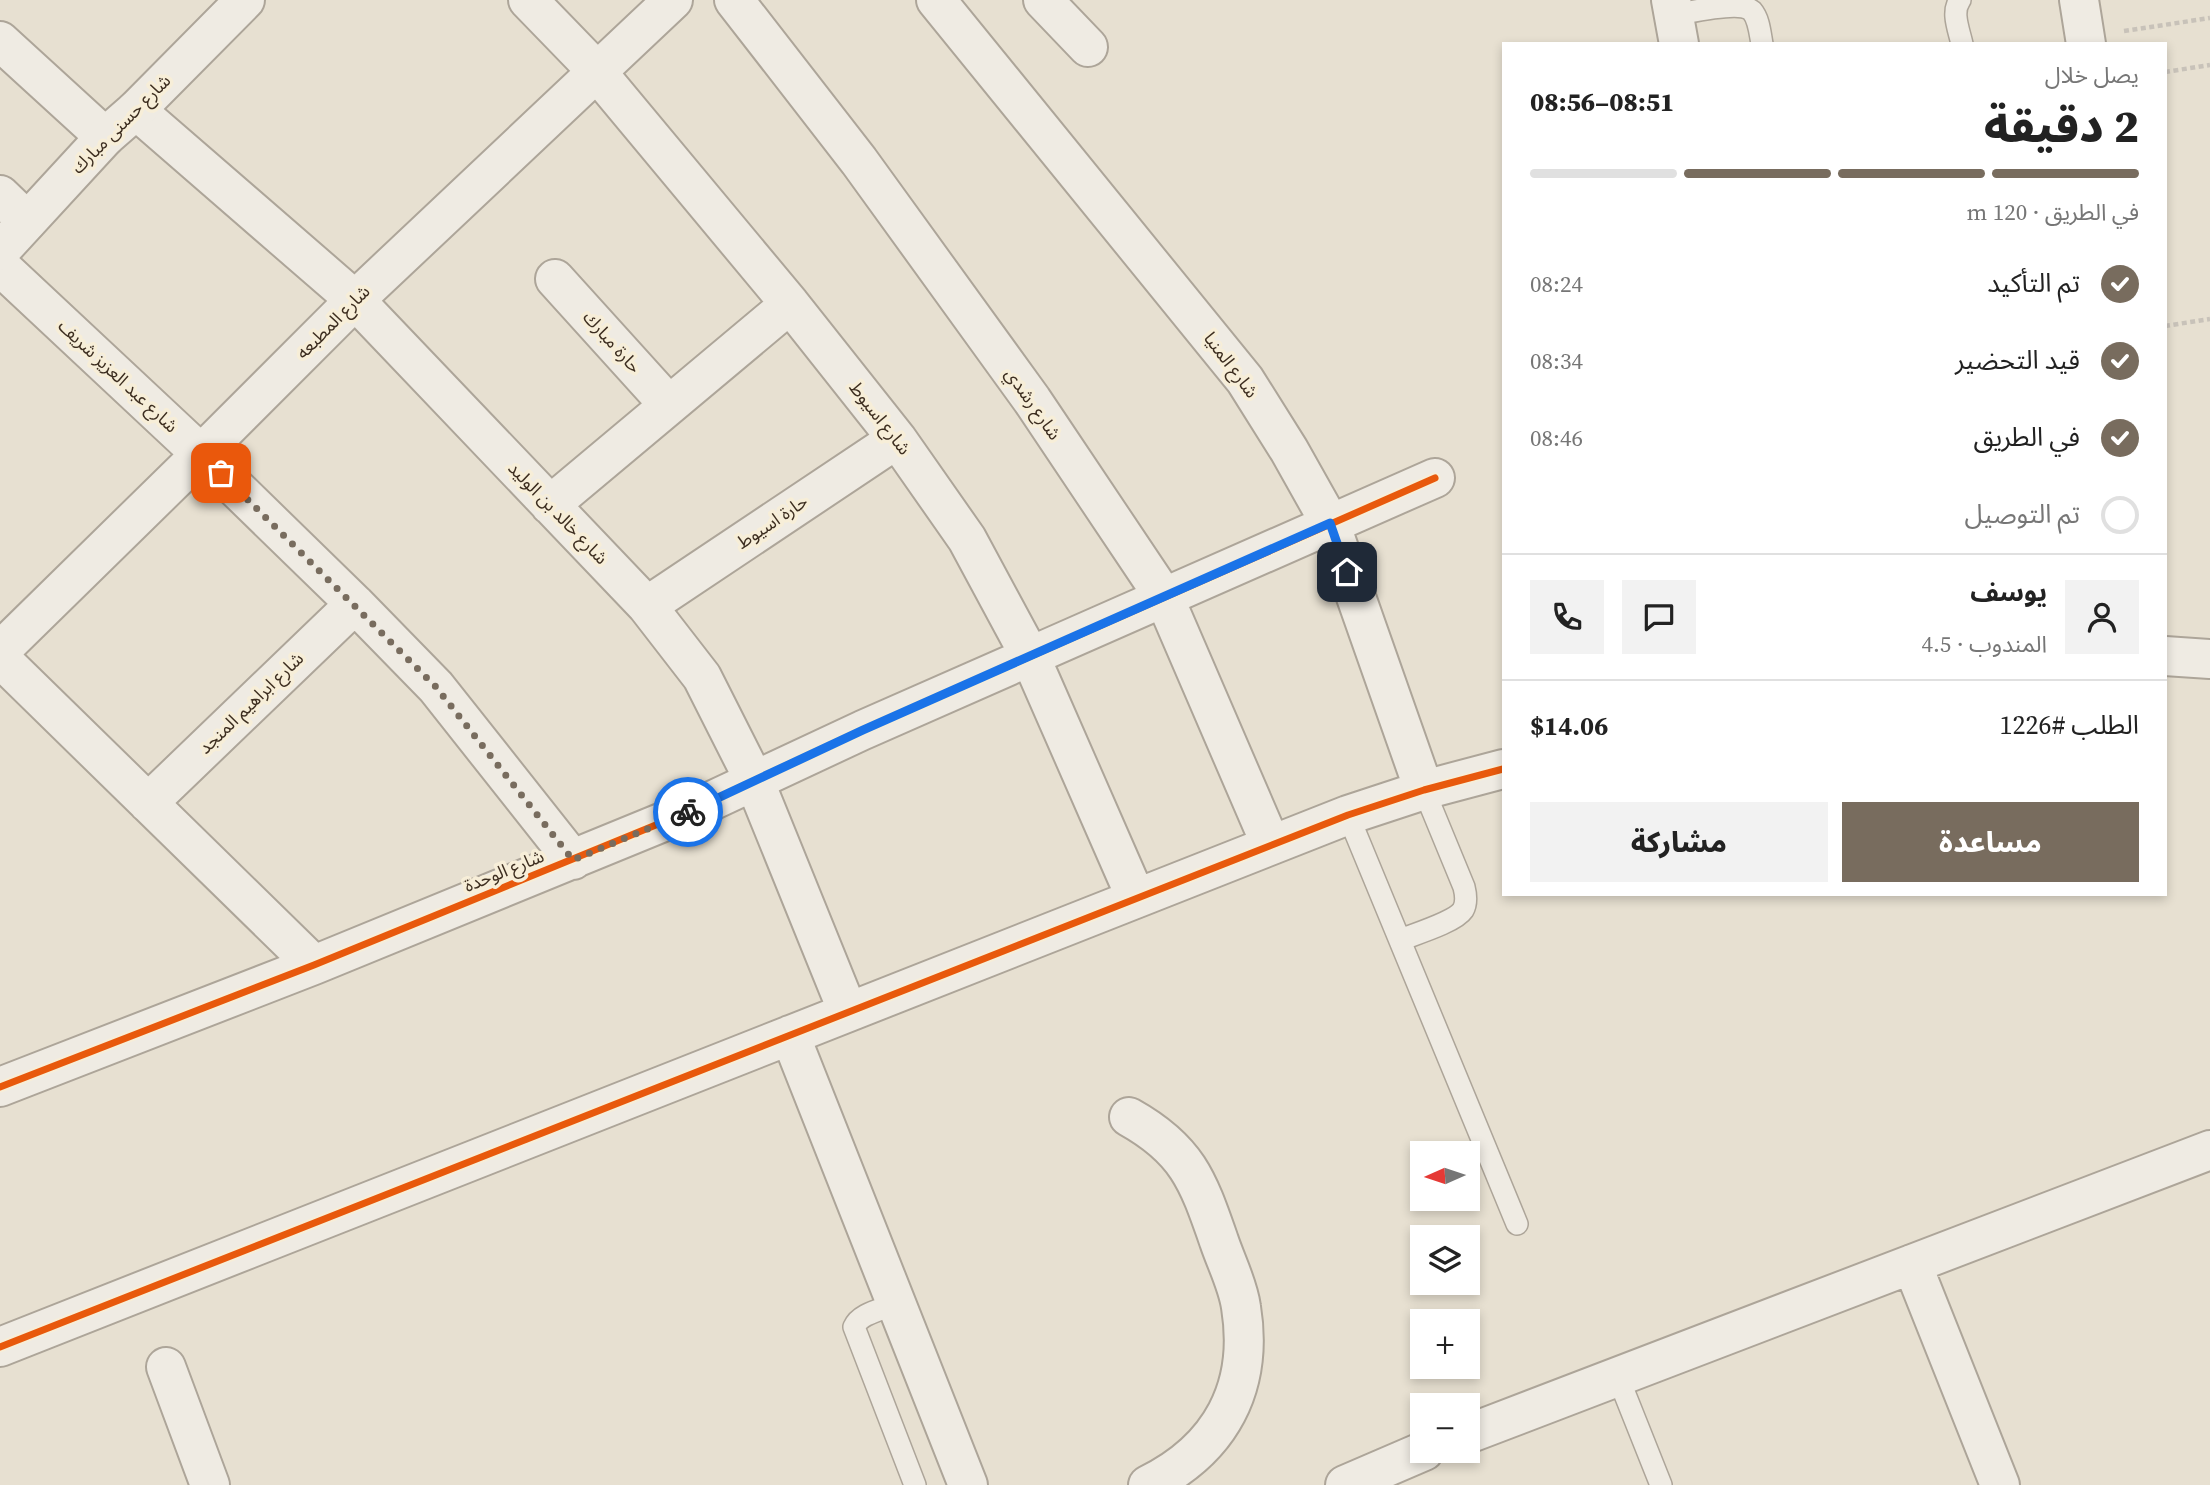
<!DOCTYPE html>
<html lang="ar">
<meta charset="utf-8">
<style>
:root{--surface:#fff;--page:#f2f2f2;--text:#222;--muted:#767676;--line:#e0e0e0;--accent:#786c5e}
body{margin:0;font-family:"Source Serif 4","Noto Sans Arabic",serif;background:var(--page);color:var(--text);direction:rtl;height:100vh;display:flex;flex-direction:column;font-size:26px;white-space:nowrap}
*{box-sizing:border-box;margin:0}
p{font-size:23px;color:var(--muted)}
.icon{flex:none;width:38px;height:38px;fill:none;stroke:currentColor;stroke-width:2;stroke-linecap:round;stroke-linejoin:round}
.map{position:relative;flex:1;overflow:hidden;direction:ltr}
.details{position:absolute;left:1502px;top:42px;width:665px;height:854px;display:flex;flex-direction:column;background:var(--surface);border-radius:0px;box-shadow:0 4px 10px #0003;direction:rtl}
.details>*{flex:none}
.needle{width:46px;rotate:267deg}
.fabs{position:absolute;left:1410px;top:1141px;display:grid;gap:14px}
.fabs a{display:grid;place-items:center;width:70px;height:70px;border-radius:0px;background:var(--surface);box-shadow:0 4px 10px #0003;font-size:35px}
.pin{position:absolute;display:grid;place-items:center;width:60px;height:60px;color:#fff;margin:-30px;border-radius:14px;box-shadow:0 4px 10px #0006}
.courier{position:absolute;display:grid;place-items:center;width:70px;height:70px;margin:-35px;border:5px solid #1a73e8;border-radius:50%;background:#fff;color:#222;box-shadow:0 2px 9px #0007}
.overview em{font-style:normal;font-weight:800}
.overview div{display:flex;flex-direction:column-reverse}
.overview{display:flex;align-items:center;justify-content:space-between;height:119px;padding:0 28px}
h1{font-size:46px;font-weight:800;line-height:52px}
.bar{display:grid;grid-template-columns:repeat(4,1fr);gap:10px 7px;align-content:center;height:84px;padding:0 28px}
.bar i{height:9px;border-radius:5px;background:var(--line)}
.bar .active{background:var(--accent)}
.bar p{grid-column:span 4}
.line{display:flex;align-items:center;gap:18px;padding:0 28px;border-top:2px solid var(--line)}
.line div{flex:1}
.round{display:grid;place-items:center;flex:none;width:74px;height:74px;border-radius:0px;background:var(--page)}
ol{padding:0 28px;list-style:none}
li{display:flex;align-items:center;gap:21px;height:77px}
li p{margin-inline-start:auto}
li .icon{padding:7px;border-radius:50%;background:var(--accent);color:#fff;stroke-width:4}
li:last-child{color:var(--muted)}
li i{width:38px;height:38px;border:4px solid var(--line);border-radius:50%}
.action{display:flex;gap:14px;margin-top:auto;padding:14px 28px}
.action a{flex:1;height:80px;border-radius:0px;background:var(--accent);color:#fff;font-size:28px;font-weight:800;line-height:80px;text-align:center}
.action a+a{background:var(--page);color:var(--text)}
.map>svg:first-child{display:block}
.lines{fill:none;stroke-linecap:round;stroke-linejoin:round}
.service-casing{stroke:#ada599;stroke-width:24}
.minor-casing{stroke:#ada599;stroke-width:42}
.tertiary-casing{stroke:#ada599;stroke-width:42}
.path{stroke:#c8c2b9;stroke-width:4.5;stroke-dasharray:5 3.5;stroke-linecap:butt}
.service{stroke:#efebe3;stroke-width:21}
.minor{stroke:#efebe3;stroke-width:38}
.tertiary{stroke:#efebe3;stroke-width:38}
.cycleway-casing{stroke:#f7eed8;stroke-width:11}
.cycleway{stroke:#e8590c;stroke-width:7}
.done{stroke:#786c5e;stroke-width:7;stroke-dasharray:0 12.6}
.route{stroke:#1a73e8;stroke-width:9}
.labels{text-anchor:middle;stroke-width:7;stroke-linejoin:round;paint-order:stroke}
.street-label{font-size:18px;fill:#3d2e20;stroke:#f7eed8}
</style>
<div class="map">
<svg width="2210" height="1485" viewBox="0 0 2210 1485">
<rect width="100%" height="100%" fill="#e7e0d1"/>
<g class="lines">
<g class="service-casing">
<path id="service" d="M1960,0C1951,12 1959,30 1962,44
M1674,15C1692,12 1739,0 1752,11C1759,19 1760,33 1762,44
M1348,815L1517,1224
M1400,940C1415,934 1455,922 1463,910C1467,903 1466,895 1464,887L1424,790
M895,1304C882,1310 860,1313 854,1327L915,1485
M1618,1377L1661,1485"/>
</g>
<g class="minor-casing">
<path id="minor" d="M528,0L591,65L790,304L897,439L967,539L1030,656L1136,898
M734,0L859,161L1032,400L1164,597L1271,845
M936,0L1245,380L1289,450L1330,523L1424,790
M1043,0L1088,47
M1671,0L1679,44
M2079,0L2086,44
M0,41L105,137
M136,110L355,300L647,606L702,677L754,780L848,1012
M0,195L27,221
M0,266L201,454L355,604L436,687L573,860
M555,279L669,405
M550,505L790,304
M647,606L897,439
M0,651L201,454L355,300L673,0
M2165,656L2210,659
M0,658L314,965
M148,803L355,604
M790,1035L968,1485
M0,1087L314,965L690,811L863,730L1435,478
M1129,1117C1188,1150 1198,1181 1219,1241C1226,1262 1238,1285 1241,1307C1254,1387 1221,1449 1148,1485
M1912,1264L2000,1485
M0,1347L1348,815L1424,790L1503,769
M166,1367L210,1485
M1468,1434L2210,1150
M1345,1485L1424,1451"/>
</g>
<g class="tertiary-casing">
<path id="tertiary" d="M0,251L105,137L136,110L245,0"/>
</g>
<path class="path" d="M2124,31L2210,18
M2165,72L2210,65
M2165,326L2210,319"/>
<use href="#service" class="service"/>
<use href="#minor" class="minor"/>
<use href="#tertiary" class="tertiary"/>
<g class="cycleway-casing">
<path id="cycleway" d="M0,1087L314,965L690,811L863,730L1435,478
M0,1347L1348,815L1424,790L1503,769"/>
</g>
<use href="#cycleway" class="cycleway"/>
</g>
<g class="lines">
<path class="done" d="M221,473L436,687L573,860L688,812"/>
<path class="route" d="M688,812L863,730L1330,523L1347,572"/>
</g>
<g class="labels">
<g class="street-label">
<text transform="translate(121 124) rotate(-45)" y="6">شارع حسنى مبارك</text>
<text transform="translate(333 322) rotate(-45)" y="6">شارع المطبعه</text>
<text transform="translate(612 342) rotate(48)" y="6">حارة مبارك</text>
<text transform="translate(1231 365) rotate(53)" y="6">شارع المنيا</text>
<text transform="translate(118 376) rotate(43)" y="6">شارع عبد العزيز شريف</text>
<text transform="translate(1033 404) rotate(55)" y="6">شارع رشدي</text>
<text transform="translate(880 418) rotate(52)" y="6">شارع اسيوط</text>
<text transform="translate(558 513) rotate(46)" y="6">شارع خالد بن الوليد</text>
<text transform="translate(772 522) rotate(-34)" y="6">حارة اسيوط</text>
<text transform="translate(251 703) rotate(-44)" y="6">شارع ابراهيم المنجد</text>
<text transform="translate(504 871) rotate(-22)" y="6">شارع الوحدة</text>
</g>
</g>
</svg>
<div class="fabs">
<a><svg class="needle" viewBox="-14 -14 28 28"><path d="M0-13l5 13h-10z" fill="#e53935"/><path d="M0 13l5-13h-10z" fill="#767676"/></svg></a>
<a><svg class="icon" aria-label="layers" viewBox="0 0 24 24"><path d="M12 4l9 5-9 5-9-5zM3 14l9 5 9-5"/></svg></a>
<a>+</a>
<a>−</a>
</div>
<div class="pin" style="left:221px;top:473px;background:#ea580c"><svg class="icon" aria-label="bag" viewBox="0 0 24 24"><path d="M5 8h14l-1 12H6zM9 8a3 3 0 0 1 6 0"/></svg></div>
<div class="pin" style="left:1347px;top:572px;background:#1f2937"><svg class="icon" aria-label="home" viewBox="0 0 24 24"><path d="M3 11l9-7 9 7M6 9v11h12V9"/></svg></div>
<div class="courier" style="left:688px;top:812px"><svg class="icon" aria-label="bike" viewBox="0 0 24 24"><circle cx="6" cy="16" r="4"/><circle cx="18" cy="16" r="4"/><path d="M6 16l4-8h5l3 8M10 8l3 8H6M13 5h3"/></svg></div>
<section class="details">
<div class="overview"><div><h1>2 دقيقة</h1><p>يصل خلال</p></div><em>08:51–08:56</em></div>
<div class="bar"><i class="active"></i><i class="active"></i><i class="active"></i><i></i><p>في الطريق · 120 m</p></div>
<ol>
<li><svg class="icon" aria-label="check" viewBox="0 0 24 24"><path d="M5 12l5 5 9-10"/></svg>تم التأكيد<p>08:24</p></li>
<li><svg class="icon" aria-label="check" viewBox="0 0 24 24"><path d="M5 12l5 5 9-10"/></svg>قيد التحضير<p>08:34</p></li>
<li><svg class="icon" aria-label="check" viewBox="0 0 24 24"><path d="M5 12l5 5 9-10"/></svg>في الطريق<p>08:46</p></li>
<li><i></i>تم التوصيل</li>
</ol>
<div class="line" style="height:126px"><a class="round"><svg class="icon" aria-label="person" viewBox="0 0 24 24"><circle cx="12" cy="8" r="4"/><path d="M4 21q1-7 8-7t8 7"/></svg></a><div><b>يوسف</b><p>المندوب · 4.5</p></div><a class="round"><svg class="icon" aria-label="chat" viewBox="0 0 24 24"><path d="M4 5h16v11H9l-5 4z"/></svg></a><a class="round"><svg class="icon" aria-label="phone" viewBox="0 0 24 24"><path d="M5 4h4l2 5-3 2q2 4 5 5l2-3 5 2v4C11 20 4 13 5 4z"/></svg></a></div>
<div class="line" style="height:91px"><div>الطلب #1226</div><b>$14.06</b></div>
<div class="action"><a>مساعدة</a><a>مشاركة</a></div>
</section>
</div>
